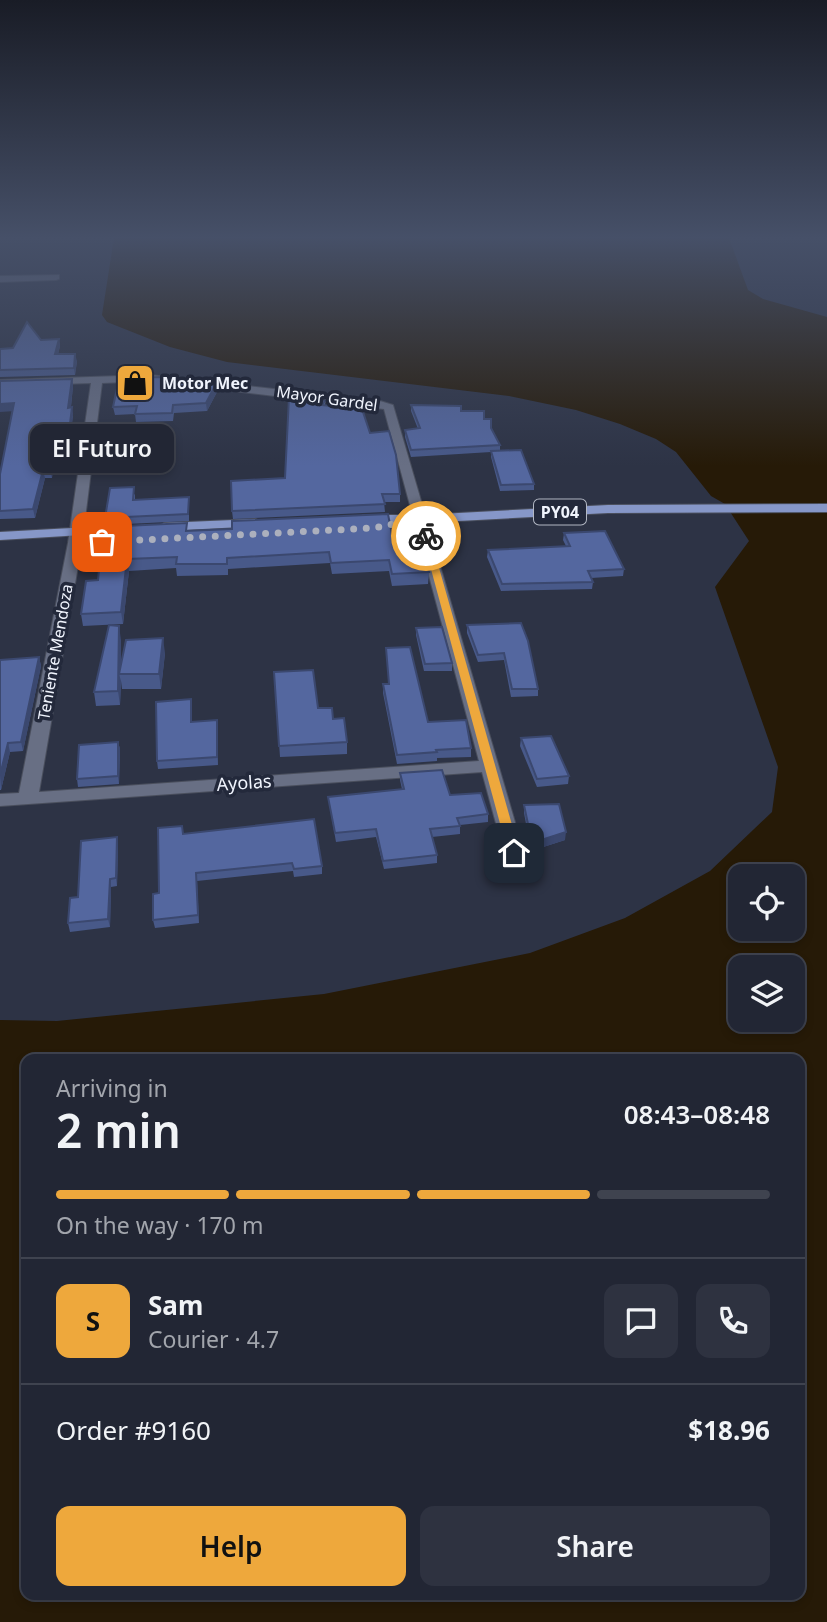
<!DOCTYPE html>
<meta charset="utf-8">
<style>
:root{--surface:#222634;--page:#2e3240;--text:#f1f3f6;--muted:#a2a5ac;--line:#3f434f;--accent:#eea83c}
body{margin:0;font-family:"Noto Sans",sans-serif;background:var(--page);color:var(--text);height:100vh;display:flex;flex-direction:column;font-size:26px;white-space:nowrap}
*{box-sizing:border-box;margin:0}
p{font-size:23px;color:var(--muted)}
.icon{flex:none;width:38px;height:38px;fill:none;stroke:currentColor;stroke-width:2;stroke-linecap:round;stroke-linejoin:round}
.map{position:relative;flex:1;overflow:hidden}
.side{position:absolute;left:21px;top:1054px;width:784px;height:546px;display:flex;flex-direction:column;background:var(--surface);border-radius:14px;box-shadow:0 4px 10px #0003,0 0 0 2px var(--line)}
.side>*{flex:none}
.tools{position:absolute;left:728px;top:864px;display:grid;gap:14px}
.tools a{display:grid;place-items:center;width:77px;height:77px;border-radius:14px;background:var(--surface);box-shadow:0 4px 10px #0003,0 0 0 2px var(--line);font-size:35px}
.pin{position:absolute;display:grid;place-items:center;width:60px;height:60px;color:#fff;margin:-30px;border-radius:14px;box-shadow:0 4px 10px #0006}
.courier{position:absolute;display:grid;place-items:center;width:70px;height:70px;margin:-35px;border:5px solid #eea83c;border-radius:50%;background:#fff;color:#222;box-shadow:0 2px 9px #0007}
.bubble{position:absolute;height:49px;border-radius:14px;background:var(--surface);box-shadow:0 4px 10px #0003,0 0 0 2px var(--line);font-size:23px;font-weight:600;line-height:49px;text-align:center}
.head em{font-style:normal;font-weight:600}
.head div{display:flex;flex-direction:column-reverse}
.head{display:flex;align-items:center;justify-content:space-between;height:119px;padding:0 35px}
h1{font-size:46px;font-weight:600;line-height:52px}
.bar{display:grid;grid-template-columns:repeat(4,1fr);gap:10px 7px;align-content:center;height:84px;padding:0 35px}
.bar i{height:9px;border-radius:5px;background:var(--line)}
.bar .selected{background:var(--accent)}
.bar p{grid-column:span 4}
.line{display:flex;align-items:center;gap:18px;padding:0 35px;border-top:2px solid var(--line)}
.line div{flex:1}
.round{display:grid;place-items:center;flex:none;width:74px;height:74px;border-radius:14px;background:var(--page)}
.cta{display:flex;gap:14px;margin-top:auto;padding:14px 35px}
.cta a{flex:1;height:80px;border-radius:14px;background:var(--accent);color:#111;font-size:28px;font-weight:600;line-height:80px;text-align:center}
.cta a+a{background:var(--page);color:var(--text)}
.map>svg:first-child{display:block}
.water{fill:#261a07;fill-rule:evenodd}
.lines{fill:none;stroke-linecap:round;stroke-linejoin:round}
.minor-casing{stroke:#4a4f5d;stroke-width:2}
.primary-casing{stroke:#4a4f5d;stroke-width:2}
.minor{fill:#686f84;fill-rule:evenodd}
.primary{fill:#8697c8;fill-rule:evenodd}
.wall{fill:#485989}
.shaded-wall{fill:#3b486f}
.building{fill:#54679f;stroke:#3b486f;stroke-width:2}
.route{fill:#eea83c}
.done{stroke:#acb0bd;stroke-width:7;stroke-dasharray:0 12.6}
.labels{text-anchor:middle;stroke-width:7;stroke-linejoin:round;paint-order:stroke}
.far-poi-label{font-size:16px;font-weight:bold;fill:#f0f4fd;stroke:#23293b;text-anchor:start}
.far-street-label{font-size:16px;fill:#f0f4fd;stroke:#23293b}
.shield{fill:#23293b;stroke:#b2b7c3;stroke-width:2}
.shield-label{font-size:16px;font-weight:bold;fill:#f0f4fd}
.street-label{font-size:18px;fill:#f0f4fd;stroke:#23293b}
</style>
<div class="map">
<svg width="827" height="1622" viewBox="0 0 827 1622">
<rect width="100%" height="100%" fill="#2d3345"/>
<path class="water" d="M114,238H729L748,290L763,299L827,317V1622H0V1020L57,1021L324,994L530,953L625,918L710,871L772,812L778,767L715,587L749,541L725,504L711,496L676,452L656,439L620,424L576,410L509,396L227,362L170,347L107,322L102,315ZM740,877H793V929H740ZM740,968H793V1020H740ZM26,1059H800V1594H26Z"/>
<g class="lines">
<g class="minor-casing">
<path id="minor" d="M59,275V279L56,280L0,282V276Z
M150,375L380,401L393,405L524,853L521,858H507L504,853L482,772L0,806V794L19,793L68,543L91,383L0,386V380ZM150,381L384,409L479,761L39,792L82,543L102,383Z"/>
</g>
<g class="primary-casing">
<path id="primary" d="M827,504V512L608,513L421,523H363L356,519L363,515H421L608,505Z
M256,519L263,523L261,526L164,531L157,527L164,523Z
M126,525L133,529L131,532L0,540V532Z"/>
</g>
<use href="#minor" class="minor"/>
<use href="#primary" class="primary"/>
</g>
<path class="wall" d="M59,339L60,346L58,354L77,361L75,375L0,377V349L13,348L41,340Z
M72,379L73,386L71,407L73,415L68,456L54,457L52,478H45L35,518L0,519V474Z
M217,392L207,411L174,413L173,421L136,422L135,414L115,415L113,407Z
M325,401V405L370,433L400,494V502H384L385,512L233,519L232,511L285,478Z
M411,405L461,411L484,419L491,428L500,445V450L534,484V490L500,491L491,457V452L411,457L405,437V430L418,429L411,411Z
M135,494V500L189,497V521L106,525L105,518Z
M103,527L188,531L392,535L429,572L428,584L392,586L389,571L332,574L330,563L228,569V575L177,576L176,568L129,571L123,624L83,626L81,614L98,580Z
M564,533L624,569L623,576L591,578L593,582L592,589L501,591L487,557L488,550L566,546L563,540Z
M521,623L538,689V696L511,697L504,660L478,662L467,633V625Z
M416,628L452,663V671H424L416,635Z
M121,640V667L165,653L161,689H122L121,681L120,705L96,706L94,692Z
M386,648L428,722L471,748V757L437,758V761L397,764L383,693V684H389Z
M39,657L41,666L23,751L10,752L1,790H0V660Z
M274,672L318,708L333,719L347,742V754L280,757Z
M191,699L192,722L217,720L218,765L158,769L157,761Z
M521,738L569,776L568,784L537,787L520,746Z
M118,742L120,749L119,784L78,787L77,779Z
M400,773L450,795L488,814V822L460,825V834L432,837L437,855V863L384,869L376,837L336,842L328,797L402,789L400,780Z
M524,805L565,840L531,851L524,813Z
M182,826L183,834L322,866V874L294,877L293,871L197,881L199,923L155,928L153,920L159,893Z
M118,845L117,886L111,887L110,927L70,932L68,923L78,897Z"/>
<path class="shaded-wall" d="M59,339L60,346L56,362L55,354Z
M75,354L77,361L75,375L74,368Z
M72,379L73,386L70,415L68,408Z
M216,384L217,392L207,411L206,403Z
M14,403L15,411L0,412V404Z
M72,407L73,415L68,456L67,448Z
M52,449L54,457L52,478L50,470Z
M43,470L45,478L35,518L33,509Z
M127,559L129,571L123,624L121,612Z
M119,626L121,640V674H119L121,681L120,705L118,691Z
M163,638L165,653L161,689L159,674Z
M39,657L41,666L23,751L21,742Z
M118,742L120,749L119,784L118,776Z
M8,743L10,752L1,790L0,775Z
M566,832L565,840L531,851L532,843Z
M117,837L118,845L117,886L116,878Z
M110,879L111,887L110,927L108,919Z"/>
<path class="building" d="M27,322L41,340L59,339L55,354H75L74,368L0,370V349L13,348Z
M160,377L216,384L206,403L173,405L172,413L135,414L137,406L113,407L119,379Z
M72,379L68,408L72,407L67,448L52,449L50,470H43L33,509L0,511V474L14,403L0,404V381Z
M289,397L325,401L321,405L362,409L370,433L389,431L396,455L400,494H382L385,504L232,511L231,481L285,478Z
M411,405L461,406V411H484V419H491V428L500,445L411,450L405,430L420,428Z
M521,450L534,484L501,485L491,451Z
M134,487L133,500L189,497L188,514L105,518L110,488Z
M388,514L392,535L418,534L429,572L392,574L389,560L331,563L329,552L227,558V564H176L177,557L127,559L121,612L81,614L86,581L98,580L103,527L187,523L186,531L232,529V521Z
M605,531L624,569L588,571L593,582L502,584L488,550L570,546L564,533Z
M521,623L528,641L538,689H512L504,653L478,655L467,625Z
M109,625L119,626L118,691L94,692Z
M442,627L452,663L425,664L416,628Z
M163,638L159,674H119L126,640Z
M410,647L428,722L466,720L471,748L436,750L437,752L397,755L383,684H389L386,648Z
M39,657L21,742L8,743L0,775V660Z
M313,670L318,708H332L333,719L344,718L347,742L279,746L274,672Z
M191,699V722L217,720V757L157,761L156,702Z
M551,736L569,776L537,779L521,738Z
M118,742V776L77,779L79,745Z
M442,770L450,795L481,793L488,814L457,818L460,826L430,829L437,855L383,861L376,829L335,833L328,797L404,789L400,773Z
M559,804L566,832L532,843L524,805Z
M314,819L322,866L294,869L292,863L196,873L198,915L153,920V894L159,893L158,828L182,826L183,834Z
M117,837L116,878L110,879L108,919L68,923L70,898L78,897L81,841Z"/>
<linearGradient id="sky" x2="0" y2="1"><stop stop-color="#191c26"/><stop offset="0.51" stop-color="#465068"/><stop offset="1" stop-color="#465068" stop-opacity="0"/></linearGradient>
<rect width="827" height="466" fill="url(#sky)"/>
<path class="route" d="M426,534L430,536L520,853L518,855L514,857L508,853L422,536Z"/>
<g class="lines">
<path class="done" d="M102,542L373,528L421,519L426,536"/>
</g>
<defs>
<g id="shop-square" transform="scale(2.0125)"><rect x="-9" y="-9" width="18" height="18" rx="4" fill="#eea83c" stroke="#23293b"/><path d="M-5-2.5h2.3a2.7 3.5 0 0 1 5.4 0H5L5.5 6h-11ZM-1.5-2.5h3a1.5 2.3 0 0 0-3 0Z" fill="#111"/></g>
</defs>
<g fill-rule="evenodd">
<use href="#shop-square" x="135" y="383"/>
</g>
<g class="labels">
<g class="far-poi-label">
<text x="162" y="389">Motor Mec</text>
</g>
<g class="far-street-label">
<text transform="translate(327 398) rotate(8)" y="6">Mayor Gardel</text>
<text transform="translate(55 652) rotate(-80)" y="6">Teniente Mendoza</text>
</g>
<rect class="shield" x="534" y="499.5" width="52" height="25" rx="5"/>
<g class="shield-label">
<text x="560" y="518">PY04</text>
</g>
<g class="street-label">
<text transform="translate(244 783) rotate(-4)" y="6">Ayolas</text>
</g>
</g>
</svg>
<div class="tools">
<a><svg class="icon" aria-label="locate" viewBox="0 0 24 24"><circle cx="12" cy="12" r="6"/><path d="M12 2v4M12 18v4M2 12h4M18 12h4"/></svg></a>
<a><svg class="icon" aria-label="layers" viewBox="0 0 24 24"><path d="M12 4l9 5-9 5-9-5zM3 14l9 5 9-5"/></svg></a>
</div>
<div class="pin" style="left:102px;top:542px;background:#ea580c"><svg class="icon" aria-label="bag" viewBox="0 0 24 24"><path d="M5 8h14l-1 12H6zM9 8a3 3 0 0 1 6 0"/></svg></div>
<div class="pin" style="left:514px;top:853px;background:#1f2937"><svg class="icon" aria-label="home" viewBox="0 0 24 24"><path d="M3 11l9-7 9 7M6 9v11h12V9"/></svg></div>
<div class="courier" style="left:426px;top:536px"><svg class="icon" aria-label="bike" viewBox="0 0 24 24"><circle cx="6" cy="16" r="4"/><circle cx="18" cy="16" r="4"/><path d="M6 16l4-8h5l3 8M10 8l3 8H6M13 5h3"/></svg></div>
<div class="bubble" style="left:30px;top:424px;width:144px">El Futuro</div>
<section class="side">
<div class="head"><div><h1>2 min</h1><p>Arriving in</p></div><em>08:43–08:48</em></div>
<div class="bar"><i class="selected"></i><i class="selected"></i><i class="selected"></i><i></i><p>On the way · 170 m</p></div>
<div class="line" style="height:126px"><b class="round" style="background:var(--accent);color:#111">S</b><div><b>Sam</b><p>Courier · 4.7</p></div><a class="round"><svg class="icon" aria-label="chat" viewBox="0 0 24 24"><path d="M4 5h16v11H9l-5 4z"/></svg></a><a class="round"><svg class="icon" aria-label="phone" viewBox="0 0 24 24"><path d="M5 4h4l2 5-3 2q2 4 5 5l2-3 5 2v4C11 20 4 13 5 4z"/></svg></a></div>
<div class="line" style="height:91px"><div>Order #9160</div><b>$18.96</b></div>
<div class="cta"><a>Help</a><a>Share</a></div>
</section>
</div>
